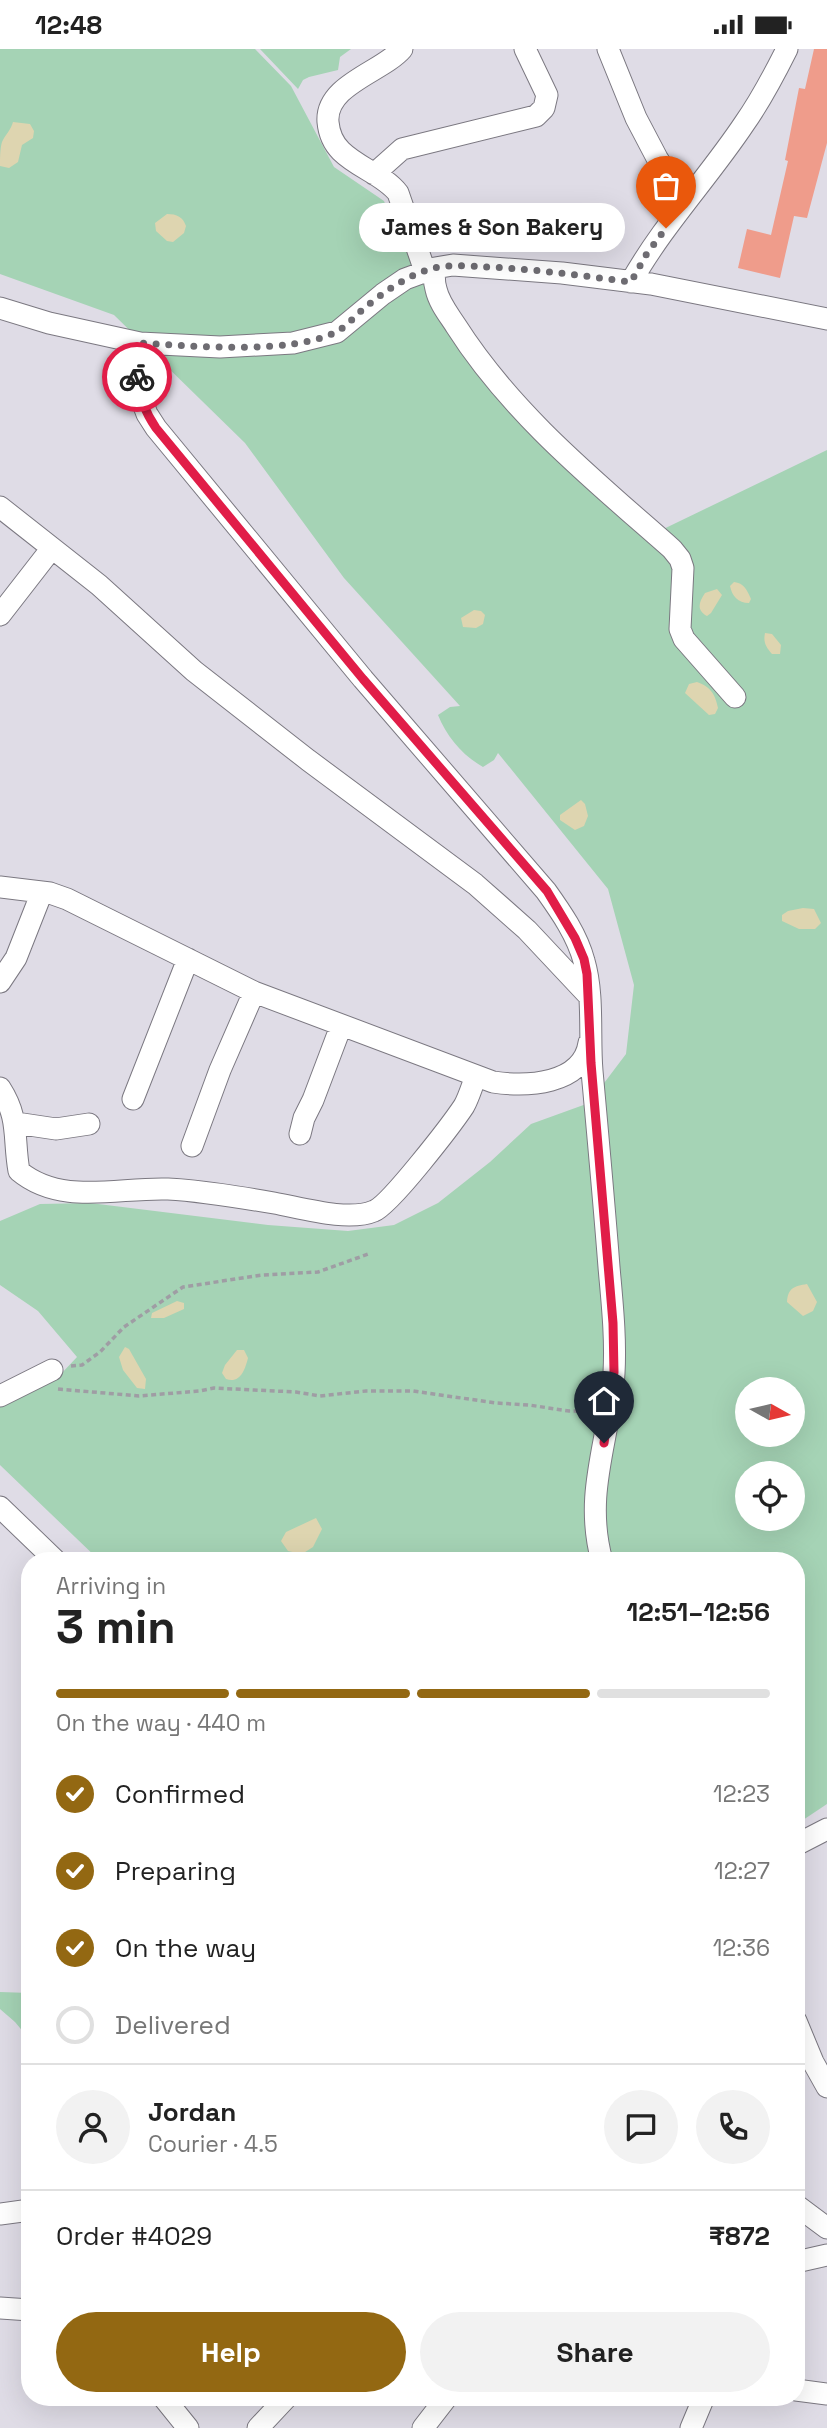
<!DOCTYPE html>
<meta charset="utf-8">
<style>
:root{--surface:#fff;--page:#f2f2f2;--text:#222;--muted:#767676;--line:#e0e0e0;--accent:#936812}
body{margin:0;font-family:"Space Grotesk",sans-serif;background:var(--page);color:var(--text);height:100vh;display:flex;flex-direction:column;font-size:26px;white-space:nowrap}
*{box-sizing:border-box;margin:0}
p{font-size:23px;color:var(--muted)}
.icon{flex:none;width:38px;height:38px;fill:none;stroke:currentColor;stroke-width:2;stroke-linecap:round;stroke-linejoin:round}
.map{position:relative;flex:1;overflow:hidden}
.details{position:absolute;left:21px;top:1503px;width:784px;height:854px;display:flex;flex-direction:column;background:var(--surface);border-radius:28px;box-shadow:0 7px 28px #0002}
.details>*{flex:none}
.needle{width:46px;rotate:98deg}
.tools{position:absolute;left:735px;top:1328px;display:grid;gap:14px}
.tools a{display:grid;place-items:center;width:70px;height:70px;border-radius:50%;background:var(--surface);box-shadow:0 7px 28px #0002;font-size:35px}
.pin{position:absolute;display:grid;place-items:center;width:60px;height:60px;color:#fff;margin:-72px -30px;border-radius:50% 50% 50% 0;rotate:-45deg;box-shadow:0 0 7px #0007}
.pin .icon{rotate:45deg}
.courier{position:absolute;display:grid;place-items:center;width:70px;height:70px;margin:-35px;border:5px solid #e11d48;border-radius:50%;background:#fff;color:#222;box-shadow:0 2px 9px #0007}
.bubble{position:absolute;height:49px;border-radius:24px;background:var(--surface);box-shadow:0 7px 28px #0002;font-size:23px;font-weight:600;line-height:49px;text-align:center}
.headline em{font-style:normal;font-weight:600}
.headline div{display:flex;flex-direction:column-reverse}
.headline{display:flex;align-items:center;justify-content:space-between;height:119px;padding:0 35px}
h1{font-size:46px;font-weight:600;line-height:52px}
.bar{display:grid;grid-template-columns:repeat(4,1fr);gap:10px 7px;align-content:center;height:84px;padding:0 35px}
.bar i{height:9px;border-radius:5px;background:var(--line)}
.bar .active{background:var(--accent)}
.bar p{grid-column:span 4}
.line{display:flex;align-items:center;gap:18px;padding:0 35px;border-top:2px solid var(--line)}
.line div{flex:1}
.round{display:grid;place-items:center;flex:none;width:74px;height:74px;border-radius:37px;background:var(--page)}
ol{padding:0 35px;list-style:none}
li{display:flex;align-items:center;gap:21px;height:77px}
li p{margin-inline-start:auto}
li .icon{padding:7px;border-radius:50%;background:var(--accent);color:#fff;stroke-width:4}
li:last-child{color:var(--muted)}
li i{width:38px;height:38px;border:4px solid var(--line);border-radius:50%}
.button{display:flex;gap:14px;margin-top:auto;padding:14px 35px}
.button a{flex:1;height:80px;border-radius:42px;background:var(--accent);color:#fff;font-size:28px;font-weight:600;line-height:80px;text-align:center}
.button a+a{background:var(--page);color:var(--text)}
.status{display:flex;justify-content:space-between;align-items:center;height:49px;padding:0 35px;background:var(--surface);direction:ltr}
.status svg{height:19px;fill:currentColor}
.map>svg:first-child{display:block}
.green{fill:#a5d3b5;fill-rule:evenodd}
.sand{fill:#ded5b0}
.building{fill:#ef9c8b}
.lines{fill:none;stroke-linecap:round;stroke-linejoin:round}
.minor-casing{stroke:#7b7881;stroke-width:23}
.path{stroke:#9f9da4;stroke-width:3.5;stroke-dasharray:5 3.5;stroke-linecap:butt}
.minor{stroke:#fff;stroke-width:21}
.done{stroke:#6e6c72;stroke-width:7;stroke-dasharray:0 12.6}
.route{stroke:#e11d48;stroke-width:9}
</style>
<div class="status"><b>12:48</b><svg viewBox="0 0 49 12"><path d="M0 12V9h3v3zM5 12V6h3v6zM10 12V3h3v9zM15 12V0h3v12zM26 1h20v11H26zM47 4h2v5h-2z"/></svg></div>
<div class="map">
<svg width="827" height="2379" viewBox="0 0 827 2379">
<rect width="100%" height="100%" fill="#dfdce6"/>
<path class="green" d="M0,0H255L291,37L334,118L384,152L395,181L452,279L649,487L827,401V1755L800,1773L796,1774V1512H100L0,1416V1354L60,1326L77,1308L38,1262L0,1236V1172L40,1155L90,1154L268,1176L348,1182L394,1176L438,1154L490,1113L531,1075L589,1054L626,1005L634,936L608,840L498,704L494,711L483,718C462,706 447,688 438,666L450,658L460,657L344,529L245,394L114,266L0,225ZM747,1340H793V1386H747ZM747,1424H793V1470H747Z
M260,0H351L340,8L338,21L309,28L303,31L298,40Z
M0,1943L30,1944V1991L15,1973L0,1960Z"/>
<path class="sand" d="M13,73L30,75L34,82L33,89L22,96L18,113L9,119L0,117C0,110 0,99 2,93C5,86 11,81 13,73Z
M167,165C177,165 183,168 186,177L184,184L173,193L167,192L156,182L155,174Z
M734,533C744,534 747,541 751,550L749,554C738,554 732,547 730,537Z
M717,540L722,546L711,564L707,567C696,561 699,553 705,544Z
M474,561L481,562L485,566L483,575L476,579L463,578L461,569Z
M765,584L772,585L781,596L780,605H772C766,598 763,593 765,584Z
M697,633C711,638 715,645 718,659L715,665L709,666L685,644L689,635Z
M581,751L585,755L588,767L584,777L575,781L560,771V766Z
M803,859L814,860L821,874L815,880H799L782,872V866L788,862Z
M807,1235L817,1253L813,1262L803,1267L787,1253C788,1239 794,1237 807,1235Z
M177,1252L184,1254V1260L164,1269H151L152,1264Z
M125,1298L129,1300L146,1330L145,1340L137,1339L123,1321L119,1308Z
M237,1301H244L248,1309C245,1321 240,1335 226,1330L222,1324L225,1316Z
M316,1469L322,1480L313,1498L302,1505L288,1502L281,1492L286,1483Z"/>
<path class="building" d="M814,0H827V94L807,169L794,167L780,229L738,219L747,180L771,186L788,112L785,111L799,39L805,40Z"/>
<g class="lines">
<g class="minor-casing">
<path id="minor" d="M402,0C382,23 325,36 328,73C329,84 334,95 341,102C358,119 384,126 398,144L425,222
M608,0L636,69L657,109L685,154
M374,125L402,100L536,67L544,59L547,46L525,0
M435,219C434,226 434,233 436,240C439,254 449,266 456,277C512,365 595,432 672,500L680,510L683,519L680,580L684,590L735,648
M631,233C663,176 708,129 744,75C761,51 774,26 787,0
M0,259L49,274L140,294L220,298L293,294L337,283L383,245L405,230L435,219L453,216L562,224L651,235L827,270
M140,294L137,323L139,344L147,365L156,379L363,630L546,842C561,863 577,886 584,912C594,946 589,987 592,1022C598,1088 604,1153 609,1218C612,1253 616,1288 614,1324C610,1391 583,1443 602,1512
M0,458L99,536L194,622L308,711L475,835L527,881L589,947
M0,566L52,499
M0,838L50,844L67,850L254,943L493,1033C526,1038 583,1036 589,994
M0,933L16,909L42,843
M0,1039C20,1070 13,1089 19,1122C61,1157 118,1138 168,1140C204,1142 239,1148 274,1154C302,1159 348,1173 374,1162C390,1156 452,1075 464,1057C469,1048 472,1037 476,1027
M133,1050L188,910
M16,1074L56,1080L89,1075
M300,1085L304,1069L313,1051L341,977
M192,1097L220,1021L254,943
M0,1347L52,1321
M0,1458L56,1512
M796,1796L827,1780
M796,1972L813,2013L827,2038
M796,2156L827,2179
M0,2165L30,2161
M796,2213L827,2206
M0,2259L30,2261
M796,2341L827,2345
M163,2348L188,2379
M258,2379L287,2348
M423,2379L447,2348
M691,2379L704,2348"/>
</g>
<path class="path" d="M71,1317L82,1316L100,1303L124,1278L183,1238L262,1226L318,1223L371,1204
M58,1340L139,1347L199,1342L214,1339L296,1343L320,1347L366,1342H413L496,1354L529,1356L569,1362H590"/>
<use href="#minor" class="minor"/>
</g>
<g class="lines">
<path class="done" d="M137,328L140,294C191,297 292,306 336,283C346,278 353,269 361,262C382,244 407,226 434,219C451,215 470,217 487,218C536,220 583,227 631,233L646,206L666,179"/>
<path class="route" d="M137,328C139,348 145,363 156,379L363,630L547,842L575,889L584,910L587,925L591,1014L613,1274L614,1323L604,1394"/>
</g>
</svg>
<div class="tools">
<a><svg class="needle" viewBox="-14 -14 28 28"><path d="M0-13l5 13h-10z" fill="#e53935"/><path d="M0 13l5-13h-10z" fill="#767676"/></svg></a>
<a><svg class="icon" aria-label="locate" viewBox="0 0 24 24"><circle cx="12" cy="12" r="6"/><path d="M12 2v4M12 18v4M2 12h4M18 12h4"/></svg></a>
</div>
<div class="pin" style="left:666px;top:179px;background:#ea580c"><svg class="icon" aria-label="bag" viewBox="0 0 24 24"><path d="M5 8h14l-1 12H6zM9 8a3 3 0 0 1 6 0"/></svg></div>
<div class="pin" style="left:604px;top:1394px;background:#1f2937"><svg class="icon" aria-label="home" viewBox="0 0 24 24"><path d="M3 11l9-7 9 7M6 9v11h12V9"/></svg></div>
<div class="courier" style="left:137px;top:328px"><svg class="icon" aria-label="bike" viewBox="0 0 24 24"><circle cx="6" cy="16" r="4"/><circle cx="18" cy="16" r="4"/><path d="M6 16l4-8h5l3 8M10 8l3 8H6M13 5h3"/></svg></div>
<div class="bubble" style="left:359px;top:154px;width:266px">James &amp; Son Bakery</div>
<section class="details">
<div class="headline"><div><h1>3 min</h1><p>Arriving in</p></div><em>12:51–12:56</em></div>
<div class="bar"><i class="active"></i><i class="active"></i><i class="active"></i><i></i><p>On the way · 440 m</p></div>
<ol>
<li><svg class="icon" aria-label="check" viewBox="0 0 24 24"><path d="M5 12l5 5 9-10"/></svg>Confirmed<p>12:23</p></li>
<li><svg class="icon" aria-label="check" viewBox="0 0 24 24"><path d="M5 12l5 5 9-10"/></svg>Preparing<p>12:27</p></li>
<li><svg class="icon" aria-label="check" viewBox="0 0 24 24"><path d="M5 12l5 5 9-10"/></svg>On the way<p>12:36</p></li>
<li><i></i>Delivered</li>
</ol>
<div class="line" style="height:126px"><a class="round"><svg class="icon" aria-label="person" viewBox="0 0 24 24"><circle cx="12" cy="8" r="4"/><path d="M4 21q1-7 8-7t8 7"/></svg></a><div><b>Jordan</b><p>Courier · 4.5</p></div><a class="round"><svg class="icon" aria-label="chat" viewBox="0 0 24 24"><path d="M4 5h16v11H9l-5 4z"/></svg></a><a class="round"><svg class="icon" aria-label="phone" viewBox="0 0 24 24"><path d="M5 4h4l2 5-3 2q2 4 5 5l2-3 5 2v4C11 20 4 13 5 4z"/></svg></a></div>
<div class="line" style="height:91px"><div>Order #4029</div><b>₹872</b></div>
<div class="button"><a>Help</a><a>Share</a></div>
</section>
</div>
